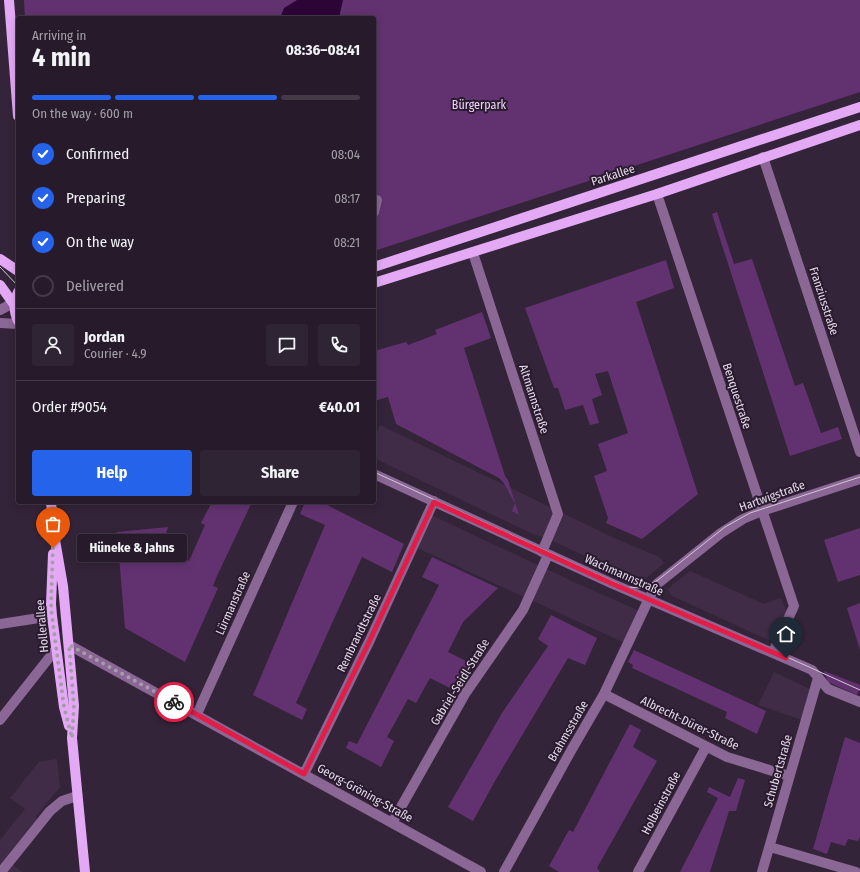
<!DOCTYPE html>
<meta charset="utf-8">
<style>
:root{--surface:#271b2b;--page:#2f2433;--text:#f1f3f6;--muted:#a4a1a9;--line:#433947;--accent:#2563eb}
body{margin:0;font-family:"Fira Sans Condensed",sans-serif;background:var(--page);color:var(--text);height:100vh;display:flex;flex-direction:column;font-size:15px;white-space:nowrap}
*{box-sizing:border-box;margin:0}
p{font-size:13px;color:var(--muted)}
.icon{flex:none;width:22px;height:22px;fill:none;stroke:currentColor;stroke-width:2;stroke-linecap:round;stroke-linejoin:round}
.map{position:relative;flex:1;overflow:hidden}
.drawer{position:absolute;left:16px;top:16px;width:360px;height:488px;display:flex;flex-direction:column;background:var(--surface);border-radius:4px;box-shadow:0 2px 10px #0003,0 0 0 1px var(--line)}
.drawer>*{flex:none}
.pin{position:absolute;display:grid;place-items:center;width:34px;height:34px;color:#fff;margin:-41px -17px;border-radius:50% 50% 50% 0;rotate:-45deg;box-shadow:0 0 4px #0007}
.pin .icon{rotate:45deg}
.courier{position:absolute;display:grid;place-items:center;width:40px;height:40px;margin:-20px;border:3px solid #e11d48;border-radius:50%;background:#fff;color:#222;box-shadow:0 1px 5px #0007}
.bubble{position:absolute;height:28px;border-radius:4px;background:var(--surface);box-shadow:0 2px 10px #0003,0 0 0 1px var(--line);font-size:13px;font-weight:700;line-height:28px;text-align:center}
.head em{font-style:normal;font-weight:700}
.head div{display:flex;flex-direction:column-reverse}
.head{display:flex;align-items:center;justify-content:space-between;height:68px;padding:0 16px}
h1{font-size:26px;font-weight:700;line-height:30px}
.bar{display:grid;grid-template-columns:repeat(4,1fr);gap:6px 4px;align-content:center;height:48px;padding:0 16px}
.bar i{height:5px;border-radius:3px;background:var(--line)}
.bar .on{background:var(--accent)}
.bar p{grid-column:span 4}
.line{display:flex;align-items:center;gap:10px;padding:0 16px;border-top:1px solid var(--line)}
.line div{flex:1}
.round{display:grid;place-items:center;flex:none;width:42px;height:42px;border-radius:4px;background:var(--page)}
ol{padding:0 16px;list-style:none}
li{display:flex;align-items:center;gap:12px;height:44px}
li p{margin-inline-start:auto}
li .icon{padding:4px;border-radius:50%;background:var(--accent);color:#fff;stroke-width:4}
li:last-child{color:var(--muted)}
li i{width:22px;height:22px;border:2px solid var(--line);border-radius:50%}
.action{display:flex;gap:8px;margin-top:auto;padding:8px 16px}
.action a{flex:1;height:46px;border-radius:4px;background:var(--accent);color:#fff;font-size:16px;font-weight:700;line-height:46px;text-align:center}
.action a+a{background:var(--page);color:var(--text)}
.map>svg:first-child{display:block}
.built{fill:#402c47}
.green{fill:#623270}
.water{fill:#2c0536}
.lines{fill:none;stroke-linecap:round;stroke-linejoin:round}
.minor{stroke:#8a6795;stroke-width:10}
.major{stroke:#e3a9f5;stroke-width:10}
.tram{stroke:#d3c8d7;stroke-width:1}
.done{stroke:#a79bab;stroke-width:4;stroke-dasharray:0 7.2}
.route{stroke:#e11d48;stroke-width:5}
.labels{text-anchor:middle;stroke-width:4;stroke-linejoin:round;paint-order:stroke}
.park-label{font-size:12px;fill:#efd3f9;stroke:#2a1a2f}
.street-label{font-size:12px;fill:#e5dbe9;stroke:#2a1a2f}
</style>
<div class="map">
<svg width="860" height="872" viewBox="0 0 860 872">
<rect width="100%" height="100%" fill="#342439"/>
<path class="built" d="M380,425L612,537L659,557L664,563L646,578L639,581L544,537L535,535L374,458V437Z
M429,514L574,582L642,612L627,644L413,546Z
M690,571L764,604L781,598L788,615L775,643L672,596L668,590L672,585Z
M774,672L814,691L805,721L758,705Z
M57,759L60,787L35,817L42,823L10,862L22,872H0V840L25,809L10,798L39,762Z"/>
<path class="green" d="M24,0H860V92L374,251V18H25Z
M717,212L734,264L752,259L795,386L803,383L821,433L838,427L842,439L790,456L712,214Z
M666,260L674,288L636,302L698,494L642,539L606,523L608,518L594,476L607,471L598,444L628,433L608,371L595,374L602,395L592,399L599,423L590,425L583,405L565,410L558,388H554L525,308Z
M482,312L491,338L464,348L505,476L508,480L519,515L512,511L515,503C509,495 507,485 499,478L396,424L388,397L374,401V351L406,342L408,345L437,334L435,330Z
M212,502H252L217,576L213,586L218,588L185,662L125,628L117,532L168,527L162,548L189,561L205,525L201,523Z
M305,502H321L404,544L392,572L362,557L296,703L307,709L302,720L253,695L325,525L300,514Z
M860,528V575L838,582L824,540Z
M432,557L498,588L463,622L448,652L470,663L456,691L430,678L416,703L408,699L387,737L394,741L381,767L346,748L349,741L357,744L439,585L422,577Z
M860,603V650L847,608Z
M551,615L597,638L585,665L568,658L495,781L473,821L448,807L502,713L548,646L538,639Z
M634,650L766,711L757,734L725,718L727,712L632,668L633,665L628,662Z
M824,671L860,685V688L857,695L828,682Z
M630,724L641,730L633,747L657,761L597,868L600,872H559L549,866L569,830L573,832Z
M845,737L860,743V837L858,841L848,839L845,846L831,842L827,854L813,849Z
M738,778L745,780L736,811H729L710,872H680L718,798L707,792L709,787L730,797Z"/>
<path class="water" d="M297,0H343L339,18H280L284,8Z"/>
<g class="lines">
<path class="minor" d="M763,157L860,452
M657,194L794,606L773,652
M374,212L377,200
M473,253L558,514L542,552
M0,310L13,303
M0,323L18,324
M374,474L613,584L812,670L828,689L860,702
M0,624L52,616
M69,645L481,872
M604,694L727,757L789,776
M197,714L293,502
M0,720L56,649
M304,774L370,640L434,501
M392,823L465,694L523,610L548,555
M770,847L856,872
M1,872L50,811L62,801L77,796
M504,872L572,749L604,694L654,588L657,584L721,533L743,519L762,511L860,479
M638,872L706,747
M762,872L818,678"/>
<path class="major" d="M9,0L18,116
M0,259L18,271
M374,267L860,107
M374,283L657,194L860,125
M0,285L13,303
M18,292C14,302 13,310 18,321
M51,502L54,534L63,586L66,618L74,706L72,738L85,872
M53,554L51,604L52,616L64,707L69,726"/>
<path class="tram" d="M0,267L18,286
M374,472L629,589L747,639L860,690
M630,587L639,588L645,587L658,580L725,527L750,513L860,477"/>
</g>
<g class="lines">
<path class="done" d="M53,548L51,604L52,616L64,707L72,738L74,706L69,645L174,702"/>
<path class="route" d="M174,702L304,774L370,640L434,502L613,584L786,658"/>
</g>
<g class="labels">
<g class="park-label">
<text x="479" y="109">Bürgerpark</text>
</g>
<g class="street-label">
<text transform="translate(613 175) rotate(-18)" y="4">Parkallee</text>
<text transform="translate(824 301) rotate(72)" y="4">Franziusstraße</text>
<text transform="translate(737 396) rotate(72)" y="4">Benquestraße</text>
<text transform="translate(534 399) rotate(72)" y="4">Altmannstraße</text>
<text transform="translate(772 496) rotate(-20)" y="4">Hartwigstraße</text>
<text transform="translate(624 575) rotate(24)" y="4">Wachmannstraße</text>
<text transform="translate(233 603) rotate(-66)" y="4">Lürmanstraße</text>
<text transform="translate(42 626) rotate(-95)" y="4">Hollerallee</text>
<text transform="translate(359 633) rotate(-64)" y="4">Rembrandtstraße</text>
<text transform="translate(460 682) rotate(-58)" y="4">Gabriel-Seidl-Straße</text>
<text transform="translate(690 723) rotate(26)" y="4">Albrecht-Dürer-Straße</text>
<text transform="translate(568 731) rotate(-60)" y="4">Brahmsstraße</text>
<text transform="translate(778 771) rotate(-74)" y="4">Schubertstraße</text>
<text transform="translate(365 793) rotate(29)" y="4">Georg-Gröning-Straße</text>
<text transform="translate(661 803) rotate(-62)" y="4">Holbeinstraße</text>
</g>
</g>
</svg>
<div class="pin" style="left:53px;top:548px;background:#ea580c"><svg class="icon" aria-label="bag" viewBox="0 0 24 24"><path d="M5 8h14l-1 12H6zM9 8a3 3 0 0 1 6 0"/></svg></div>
<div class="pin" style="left:786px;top:658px;background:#1f2937"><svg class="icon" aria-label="home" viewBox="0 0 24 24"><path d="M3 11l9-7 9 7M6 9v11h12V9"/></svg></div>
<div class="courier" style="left:174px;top:702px"><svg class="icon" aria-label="bike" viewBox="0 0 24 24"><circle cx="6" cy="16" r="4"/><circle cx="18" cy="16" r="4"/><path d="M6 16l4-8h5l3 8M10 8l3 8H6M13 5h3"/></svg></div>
<div class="bubble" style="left:77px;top:534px;width:110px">Hüneke &amp; Jahns</div>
<section class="drawer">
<div class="head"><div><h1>4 min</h1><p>Arriving in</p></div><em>08:36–08:41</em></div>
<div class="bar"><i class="on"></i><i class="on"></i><i class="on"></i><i></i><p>On the way · 600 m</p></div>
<ol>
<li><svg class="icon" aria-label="check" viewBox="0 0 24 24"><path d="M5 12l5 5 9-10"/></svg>Confirmed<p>08:04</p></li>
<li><svg class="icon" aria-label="check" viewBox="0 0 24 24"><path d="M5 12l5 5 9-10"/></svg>Preparing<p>08:17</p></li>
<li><svg class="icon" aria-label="check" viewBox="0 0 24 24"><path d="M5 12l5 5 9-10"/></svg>On the way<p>08:21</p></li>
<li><i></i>Delivered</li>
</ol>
<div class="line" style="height:72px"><a class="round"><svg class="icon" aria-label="person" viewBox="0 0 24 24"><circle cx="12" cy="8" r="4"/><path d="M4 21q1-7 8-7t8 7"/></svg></a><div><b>Jordan</b><p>Courier · 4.9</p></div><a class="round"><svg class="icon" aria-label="chat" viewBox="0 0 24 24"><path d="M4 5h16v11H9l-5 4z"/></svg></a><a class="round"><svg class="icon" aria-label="phone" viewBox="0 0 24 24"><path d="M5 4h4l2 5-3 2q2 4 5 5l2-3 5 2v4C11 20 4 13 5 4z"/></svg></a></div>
<div class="line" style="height:52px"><div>Order #9054</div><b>€40.01</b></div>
<div class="action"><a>Help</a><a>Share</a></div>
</section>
</div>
